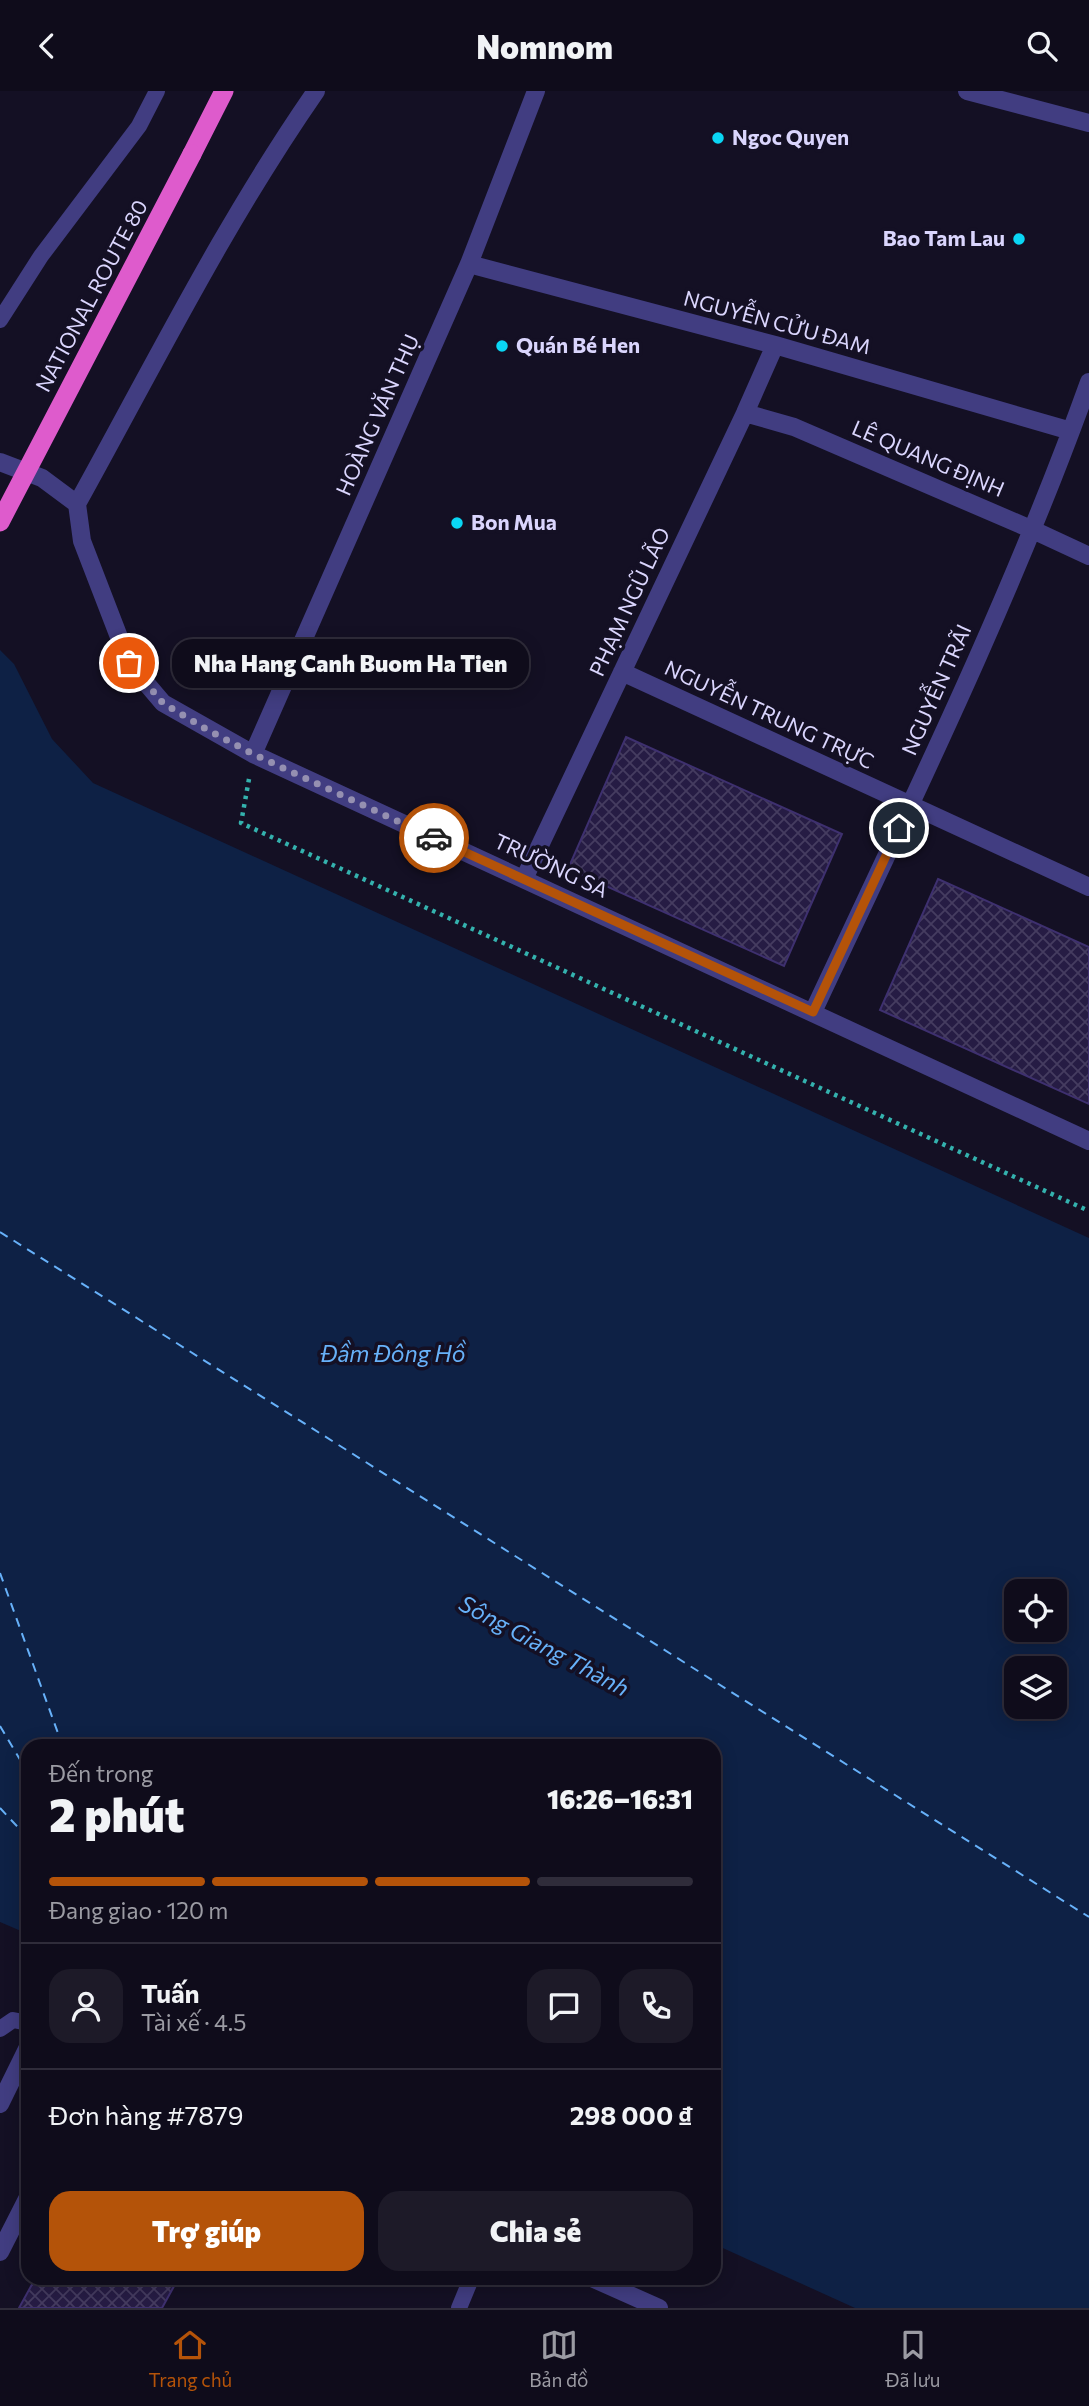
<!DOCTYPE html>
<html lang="vi">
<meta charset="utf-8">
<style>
:root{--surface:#0f0c1b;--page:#1d1a28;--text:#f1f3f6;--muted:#9b9ba3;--line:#2f2c3a;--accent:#b45309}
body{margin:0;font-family:Commissioner,sans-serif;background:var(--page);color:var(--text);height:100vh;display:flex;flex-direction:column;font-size:26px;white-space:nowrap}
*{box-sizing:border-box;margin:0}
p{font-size:23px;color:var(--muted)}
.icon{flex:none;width:38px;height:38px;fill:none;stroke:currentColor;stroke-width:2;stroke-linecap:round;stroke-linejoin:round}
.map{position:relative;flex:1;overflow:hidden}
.side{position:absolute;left:21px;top:1648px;width:700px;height:546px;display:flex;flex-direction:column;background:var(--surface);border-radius:21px;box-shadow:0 4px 18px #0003,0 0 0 2px var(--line)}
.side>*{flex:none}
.controls{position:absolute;left:1004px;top:1488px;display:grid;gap:14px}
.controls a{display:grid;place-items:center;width:63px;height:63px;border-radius:14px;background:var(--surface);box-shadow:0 4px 18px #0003,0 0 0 2px var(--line);font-size:35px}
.pin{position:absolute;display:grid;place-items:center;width:60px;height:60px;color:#fff;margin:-30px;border:4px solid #fff;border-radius:50%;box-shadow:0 2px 7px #0007}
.courier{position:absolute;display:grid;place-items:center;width:70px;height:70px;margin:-35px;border:5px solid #b45309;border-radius:50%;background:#fff;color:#222;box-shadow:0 2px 9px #0007}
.bubble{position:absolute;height:49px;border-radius:21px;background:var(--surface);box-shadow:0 4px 18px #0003,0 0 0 2px var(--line);font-size:23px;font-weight:800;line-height:49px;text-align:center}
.head em{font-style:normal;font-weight:800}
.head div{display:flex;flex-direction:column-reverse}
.head{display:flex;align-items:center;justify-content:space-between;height:119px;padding:0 28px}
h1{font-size:46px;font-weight:800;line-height:52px}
.bar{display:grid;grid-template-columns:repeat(4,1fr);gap:10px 7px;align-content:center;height:84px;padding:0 28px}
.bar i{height:9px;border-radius:5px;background:var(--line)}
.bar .on{background:var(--accent)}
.bar p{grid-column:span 4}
.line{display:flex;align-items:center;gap:18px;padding:0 28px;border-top:2px solid var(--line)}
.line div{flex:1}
.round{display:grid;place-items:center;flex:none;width:74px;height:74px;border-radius:21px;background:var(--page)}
.cta{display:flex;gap:14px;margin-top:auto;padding:14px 28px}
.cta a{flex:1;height:80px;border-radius:21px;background:var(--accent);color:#fff;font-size:28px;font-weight:800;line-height:80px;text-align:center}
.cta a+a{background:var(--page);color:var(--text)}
header{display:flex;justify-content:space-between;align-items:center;height:91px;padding:0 28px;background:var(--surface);font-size:32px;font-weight:800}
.dock{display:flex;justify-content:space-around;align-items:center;height:98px;border-top:2px solid var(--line);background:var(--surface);font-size:19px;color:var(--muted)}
.dock a{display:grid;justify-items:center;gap:4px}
.dock .on{color:var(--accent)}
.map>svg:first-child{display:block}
.water{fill:#0e2145;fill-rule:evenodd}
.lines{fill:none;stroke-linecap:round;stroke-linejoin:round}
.ferry{stroke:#67b1f9;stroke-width:2;stroke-dasharray:9 7;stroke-linecap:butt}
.building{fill:url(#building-cross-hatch);stroke:#3e306f;stroke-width:2}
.path{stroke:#34b2ae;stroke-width:4.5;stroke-dasharray:3.5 5;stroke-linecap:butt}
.service{stroke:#413d81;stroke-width:16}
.minor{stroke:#413d81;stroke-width:18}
.tertiary{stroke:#413d81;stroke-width:18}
.trunk{stroke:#de5bcc;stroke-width:19}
.trunk-bridge{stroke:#de5bcc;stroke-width:19}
.done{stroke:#9590b1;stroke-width:7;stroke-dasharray:0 12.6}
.route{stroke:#b45309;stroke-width:9}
.poi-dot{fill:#0ad6f4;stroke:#141024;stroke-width:2.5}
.labels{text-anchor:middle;stroke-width:7;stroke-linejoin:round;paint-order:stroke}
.poi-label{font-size:21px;font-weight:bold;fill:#dad5fd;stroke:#141024;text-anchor:start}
.street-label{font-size:21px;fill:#dad5fd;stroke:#141024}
.water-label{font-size:23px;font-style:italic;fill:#67b1f9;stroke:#141024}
</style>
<header><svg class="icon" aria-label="back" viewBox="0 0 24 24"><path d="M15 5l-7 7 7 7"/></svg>Nomnom<svg class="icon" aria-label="search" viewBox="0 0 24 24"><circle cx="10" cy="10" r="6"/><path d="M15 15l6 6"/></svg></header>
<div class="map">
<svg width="1089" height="2217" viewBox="0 0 1089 2217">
<defs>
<pattern id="building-cross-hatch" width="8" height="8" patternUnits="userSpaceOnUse" patternTransform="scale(1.75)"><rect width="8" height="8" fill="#261c44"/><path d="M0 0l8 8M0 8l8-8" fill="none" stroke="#453c60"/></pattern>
</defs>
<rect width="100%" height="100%" fill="#141024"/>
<path class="water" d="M0,559L14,573L52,648L93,692L1089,1147V2217H855L714,2153V1656H28V1843L0,1831ZM1017,1500H1055V1538H1017ZM1017,1577H1055V1615H1017Z"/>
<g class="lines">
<path class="ferry" d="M0,1141L1089,1826
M0,1482L63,1656
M0,1635L28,1682
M0,1717L28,1747"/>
</g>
<path class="building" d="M626,646L842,743L784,875L568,778Z
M938,788L1089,856V1013L880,919Z
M35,2188H178L162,2217H19Z"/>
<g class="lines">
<path class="path" d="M249,688L241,732L1089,1120"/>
<path class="service" d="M0,229L41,165L139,35L157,0
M0,1938L13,1929L28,1932
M459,2217L471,2188"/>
<path class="minor" d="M469,173L775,254L1071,340
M745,322L794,336L1033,439L1089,465
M0,371L42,387L77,413L82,450L129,572L163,612L253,663L1089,1050
M77,413C154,274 225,131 316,0
M622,581L1089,796
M253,663L469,173L536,0
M524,788L745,322L775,254
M813,921C910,714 1012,506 1089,291
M0,2013L28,1956
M0,2161L28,2106
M594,2188L659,2217"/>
<path class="tertiary" d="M967,0L1089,32"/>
<path class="trunk" d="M192,63L224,0"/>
<path class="trunk-bridge" d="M0,431L192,63"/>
</g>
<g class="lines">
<path class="done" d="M129,572L163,612L206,638L253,663L434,747"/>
<path class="route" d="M434,747L813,921L899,737"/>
</g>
<g class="poi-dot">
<circle cx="718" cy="47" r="7"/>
<circle cx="1019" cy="148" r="7"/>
<circle cx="502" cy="255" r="7"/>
<circle cx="457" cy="432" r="7"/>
</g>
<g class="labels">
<g class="poi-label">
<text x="732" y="54">Ngoc Quyen</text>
<text x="1005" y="155" text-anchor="end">Bao Tam Lau</text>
<text x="516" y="262">Quán Bé Hen</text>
<text x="471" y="439">Bon Mua</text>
</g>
<g class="street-label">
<text transform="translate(92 205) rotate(-62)" y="7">NATIONAL ROUTE 80</text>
<text transform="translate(777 232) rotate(15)" y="7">NGUYỄN CỬU ĐAM</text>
<text transform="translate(378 324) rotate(-66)" y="7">HOÀNG VĂN THỤ</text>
<text transform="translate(928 368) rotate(23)" y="7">LÊ QUANG ĐỊNH</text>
<text transform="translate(630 511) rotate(-65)" y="7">PHẠM NGŨ LÃO</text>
<text transform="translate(937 599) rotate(-66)" y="7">NGUYỄN TRÃI</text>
<text transform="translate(769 624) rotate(25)" y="7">NGUYỄN TRUNG TRỰC</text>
<text transform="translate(551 775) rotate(25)" y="7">TRƯỜNG SA</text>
</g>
<g class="water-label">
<text x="393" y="1271">Đầm Đông Hồ</text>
<text transform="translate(544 1555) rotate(28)" y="8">Sông Giang Thành</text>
</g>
</g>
</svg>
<div class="controls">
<a><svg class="icon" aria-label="locate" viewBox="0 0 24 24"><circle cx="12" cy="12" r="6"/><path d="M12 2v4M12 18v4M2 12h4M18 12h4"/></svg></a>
<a><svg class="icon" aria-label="layers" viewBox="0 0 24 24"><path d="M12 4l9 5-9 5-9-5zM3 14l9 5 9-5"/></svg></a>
</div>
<div class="pin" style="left:129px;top:572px;background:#ea580c"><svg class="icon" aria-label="bag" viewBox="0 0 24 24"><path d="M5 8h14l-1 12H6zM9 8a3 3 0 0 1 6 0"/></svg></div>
<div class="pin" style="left:899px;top:737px;background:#1f2937"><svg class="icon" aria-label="home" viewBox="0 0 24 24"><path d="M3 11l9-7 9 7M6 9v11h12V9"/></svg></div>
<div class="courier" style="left:434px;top:747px"><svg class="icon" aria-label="car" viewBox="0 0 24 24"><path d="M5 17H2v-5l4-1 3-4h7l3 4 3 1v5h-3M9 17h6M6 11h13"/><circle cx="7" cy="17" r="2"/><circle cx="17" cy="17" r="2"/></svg></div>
<div class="bubble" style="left:172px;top:548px;width:357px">Nha Hang Canh Buom Ha Tien</div>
<section class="side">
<div class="head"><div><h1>2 phút</h1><p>Đến trong</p></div><em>16:26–16:31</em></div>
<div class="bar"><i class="on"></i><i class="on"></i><i class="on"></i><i></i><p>Đang giao · 120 m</p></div>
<div class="line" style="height:126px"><a class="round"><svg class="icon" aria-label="person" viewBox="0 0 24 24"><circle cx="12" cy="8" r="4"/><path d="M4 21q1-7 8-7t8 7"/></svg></a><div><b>Tuấn</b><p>Tài xế · 4.5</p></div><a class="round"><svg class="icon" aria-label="chat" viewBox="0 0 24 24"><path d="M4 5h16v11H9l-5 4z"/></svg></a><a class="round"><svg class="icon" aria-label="phone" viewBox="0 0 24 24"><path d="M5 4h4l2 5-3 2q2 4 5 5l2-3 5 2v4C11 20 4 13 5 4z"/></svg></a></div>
<div class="line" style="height:91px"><div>Đơn hàng #7879</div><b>298 000 ₫</b></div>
<div class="cta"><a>Trợ giúp</a><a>Chia sẻ</a></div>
</section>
</div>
<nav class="dock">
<a class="on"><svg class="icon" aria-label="home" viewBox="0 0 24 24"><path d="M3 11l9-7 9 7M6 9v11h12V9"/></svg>Trang chủ</a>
<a><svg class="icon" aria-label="map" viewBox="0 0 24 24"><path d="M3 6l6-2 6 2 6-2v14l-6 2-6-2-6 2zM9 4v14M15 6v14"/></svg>Bản đồ</a>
<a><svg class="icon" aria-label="saved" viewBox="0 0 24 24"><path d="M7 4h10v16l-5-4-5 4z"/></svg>Đã lưu</a>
</nav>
